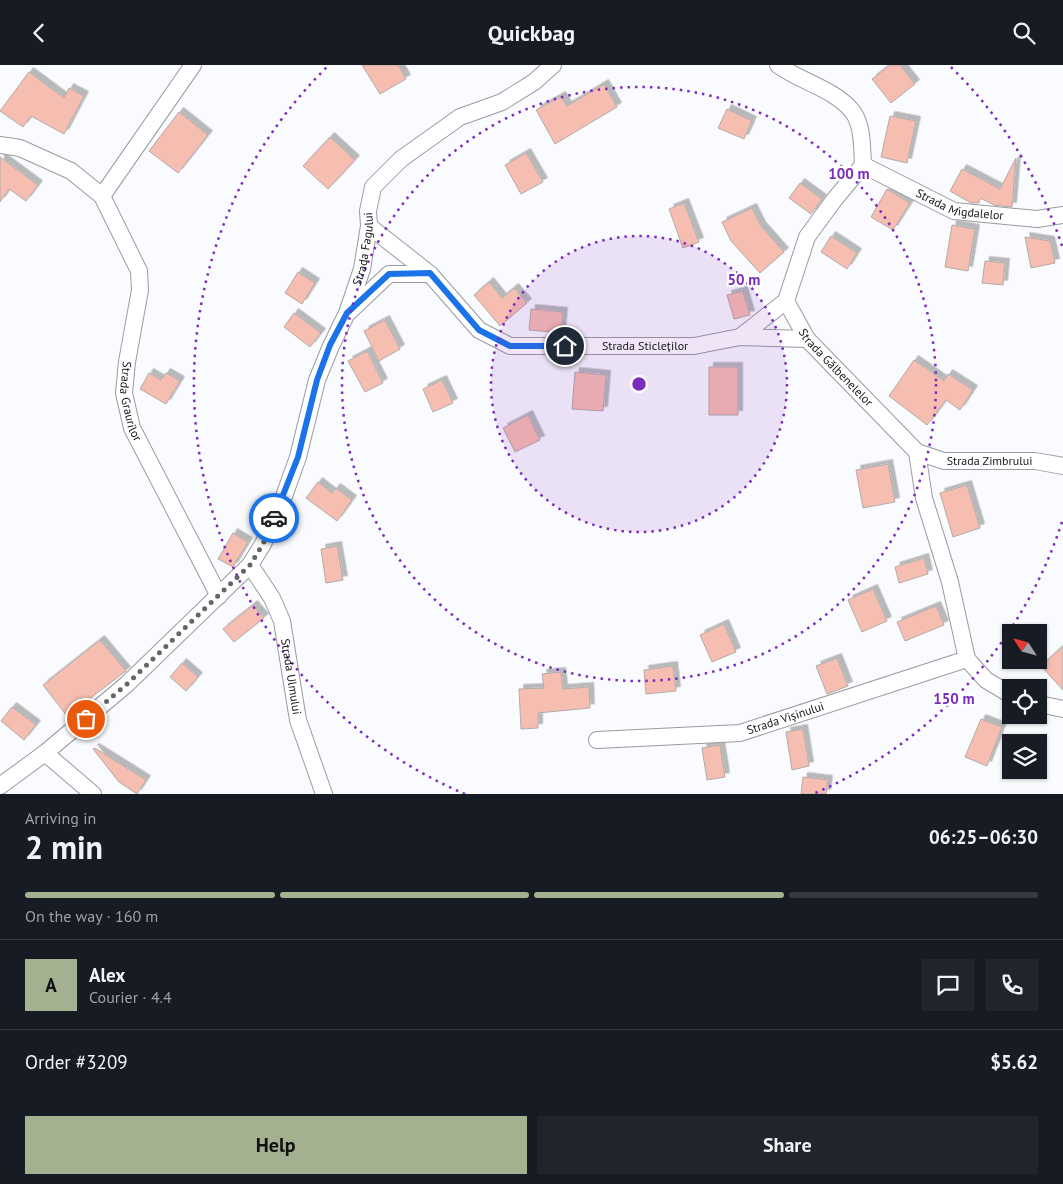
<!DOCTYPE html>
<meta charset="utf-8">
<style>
:root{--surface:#171b24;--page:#20242c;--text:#f1f3f6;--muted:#9ea1a6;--line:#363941;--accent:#a3b190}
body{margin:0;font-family:"PT Sans",sans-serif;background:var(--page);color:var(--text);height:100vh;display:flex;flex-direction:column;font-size:19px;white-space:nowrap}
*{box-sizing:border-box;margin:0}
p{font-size:16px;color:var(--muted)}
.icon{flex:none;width:28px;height:28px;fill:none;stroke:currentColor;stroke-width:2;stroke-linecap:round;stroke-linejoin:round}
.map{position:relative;height:729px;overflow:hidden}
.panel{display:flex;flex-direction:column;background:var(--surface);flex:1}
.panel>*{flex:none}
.needle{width:32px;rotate:306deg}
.fabs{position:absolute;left:1002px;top:559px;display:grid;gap:10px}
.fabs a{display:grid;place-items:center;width:45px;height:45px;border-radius:0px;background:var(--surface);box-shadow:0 1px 4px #0004;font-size:25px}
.pin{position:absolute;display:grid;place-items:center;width:42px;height:42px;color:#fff;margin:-21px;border:2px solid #fff;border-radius:50%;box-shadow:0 1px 5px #0007}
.courier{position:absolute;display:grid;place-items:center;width:50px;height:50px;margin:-25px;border:4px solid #1a73e8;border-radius:50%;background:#fff;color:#222;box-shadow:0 1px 6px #0007}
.summary em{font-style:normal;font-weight:700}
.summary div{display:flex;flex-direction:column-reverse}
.summary{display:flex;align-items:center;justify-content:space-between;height:85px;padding:0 25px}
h1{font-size:32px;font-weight:700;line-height:38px}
.bar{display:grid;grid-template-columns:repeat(4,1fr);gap:8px 5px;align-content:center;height:60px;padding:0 25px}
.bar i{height:6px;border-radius:4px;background:var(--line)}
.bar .on{background:var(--accent)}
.bar p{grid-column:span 4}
.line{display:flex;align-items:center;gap:12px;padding:0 25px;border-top:1px solid var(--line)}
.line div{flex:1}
.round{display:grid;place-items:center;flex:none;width:52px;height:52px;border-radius:0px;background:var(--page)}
.button{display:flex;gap:10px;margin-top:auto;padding:10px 25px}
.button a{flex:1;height:58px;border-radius:0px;background:var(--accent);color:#111;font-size:20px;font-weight:700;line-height:58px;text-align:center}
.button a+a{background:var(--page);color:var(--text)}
header{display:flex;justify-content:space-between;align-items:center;height:65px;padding:0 25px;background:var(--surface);font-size:22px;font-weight:700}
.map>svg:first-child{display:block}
.building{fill:#f6beb0;stroke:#b3aaa8;filter:url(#shadow)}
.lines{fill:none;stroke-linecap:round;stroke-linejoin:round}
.street-casing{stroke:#9a9ba2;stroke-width:18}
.street{stroke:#fff;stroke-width:16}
.done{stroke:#646568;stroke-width:5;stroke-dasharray:0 9}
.route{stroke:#1a73e8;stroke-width:6}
.ring{fill:none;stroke:#7b2cbf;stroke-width:2.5;stroke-dasharray:2.5 5}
.labels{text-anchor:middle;stroke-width:4.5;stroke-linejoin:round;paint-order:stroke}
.street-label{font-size:12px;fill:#141417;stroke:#fff}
.centre{fill:#7b2cbf;stroke:#fff;stroke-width:2.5}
.ring-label{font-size:15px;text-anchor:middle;font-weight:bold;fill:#7b2cbf;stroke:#fff;stroke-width:4.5;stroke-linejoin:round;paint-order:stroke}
</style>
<header><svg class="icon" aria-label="back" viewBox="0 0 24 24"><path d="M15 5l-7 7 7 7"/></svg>Quickbag<svg class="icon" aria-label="search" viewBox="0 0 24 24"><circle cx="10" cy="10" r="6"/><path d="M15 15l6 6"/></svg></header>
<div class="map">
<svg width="1063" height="729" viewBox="0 0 1063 729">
<defs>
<filter id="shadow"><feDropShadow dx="4.5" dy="-4.5" stdDeviation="0" flood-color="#0004"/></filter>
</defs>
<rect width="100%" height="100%" fill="#fafbfe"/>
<path class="building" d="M362,0H398L406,14L380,29Z
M890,0H900L915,19L891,38L872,14Z
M29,7L64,33L69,23L84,31L64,69L31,51L23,62L0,46Z
M604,19L617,42L555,79L536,45L561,31L567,41Z
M727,44L752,56L744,74L718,63Z
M179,47L208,70L178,108L149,86Z
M890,51L916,56L907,98L881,92Z
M330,72L355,95L328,124L303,101Z
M526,88L543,117L521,129L505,100Z
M0,92L38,120L26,136L9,124L0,137Z
M1016,93L1012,142L994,140L980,133L979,138H971L950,126L962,104L1000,124Z
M800,118L822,134L811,149L789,133Z
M887,124L910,138L893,165L871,152Z
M684,138L699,177L683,183L669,144Z
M752,143L761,161L784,187L760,208L731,176L722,157Z
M952,160L975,164L968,206L945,202Z
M831,171L857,188L847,204L821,187Z
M1025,172L1050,176L1055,198L1031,203Z
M985,196L1005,198L1003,220L982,218Z
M298,207L315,218L302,239L285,228Z
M489,217L502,233L514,223L527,238L500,261L474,230Z
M743,226L750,250L734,254L727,230Z
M531,244L563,247L561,268L529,265Z
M294,248L321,268L310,282L284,262Z
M385,255L400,284L379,296L364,266Z
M367,286L383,318L365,327L348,296Z
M914,295L944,316L948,309L973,325L960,345L946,335L927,360L889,331Z
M709,302H738V350H709Z
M575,307L606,310L603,346L572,344Z
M149,308L161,315L166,308L180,316L166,339L140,324Z
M442,315L453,338L433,347L423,324Z
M528,350L540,375L515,387L503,363Z
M888,399L895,437L863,443L856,405Z
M318,417L332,428L336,423L352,435L337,456L306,433Z
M967,420L980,463L953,472L940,428Z
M233,468L248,477L233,502L218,494Z
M337,481L343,515L326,518L321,484Z
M924,493L928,509L899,518L895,502Z
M873,524L887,556L862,567L848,535Z
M253,540L264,553L234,577L223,564Z
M936,541L944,560L905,576L897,557Z
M724,559L736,587L712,597L700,570Z
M100,575L126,606L67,651L43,620Z
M1063,581V625L1041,601Z
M837,593L848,621L827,629L816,601Z
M182,598L198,612L186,626L170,612Z
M673,601L676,626L646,629L644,605Z
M561,607L563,624L589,622L590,643L538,648V663L521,664L519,624L544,623L542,609Z
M12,642L36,660L24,675L1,656Z
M981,654L1002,662L987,701L965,692Z
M803,664L809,701L792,705L786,667Z
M720,680L725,712L707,715L702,683Z
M95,683L146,715L137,729L119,717L93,684Z
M803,712L828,715L826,729H801Z"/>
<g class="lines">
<g class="street-casing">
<g id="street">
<path id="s1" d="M778,0C801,17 835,24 853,47C863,61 862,84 863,100L834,135L807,172L786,236L807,274L917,387L924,433L950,517L967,594L986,615L1011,630"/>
<path id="s2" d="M0,80L20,83L71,106L102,131L139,206L140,225L127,297L124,328L132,363L219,531"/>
<path id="s3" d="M863,100L954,146L1037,154L1063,150"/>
<path d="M102,131L193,0"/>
<path id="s4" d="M369,161L430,209L479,265L510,281H694L740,272L807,274"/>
<path d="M349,247L389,209H430"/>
<path d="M740,272L786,236"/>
<path id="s5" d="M917,387L944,396H1035L1063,401"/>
<path id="s6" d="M250,500L272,533L282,556L298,655L324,729"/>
<path d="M1039,639L1063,644"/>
<path id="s7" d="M597,675L740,668L967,594"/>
<path d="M45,688L93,729"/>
<path id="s8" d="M0,721L45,688L127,619L250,500L263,479L283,434L298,392L317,315L331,281L347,248L362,204L369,161L368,146L373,122L401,94L460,52L502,37L534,17L553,0"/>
</g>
</g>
<use href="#street" class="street"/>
</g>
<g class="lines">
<path class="done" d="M86,654L127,619L250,500L263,479L274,453"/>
<path class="route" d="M274,453L298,392L317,315L330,280L347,248L389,209L430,208L479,265L510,281H565"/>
</g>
<circle cx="639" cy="319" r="148" fill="#7b2cbf" fill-opacity=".12"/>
<g class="ring">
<circle cx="639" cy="319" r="148"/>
<circle cx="639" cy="319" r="297"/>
<path d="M1062 457A445 445 0 0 1 813 729M465 729A445 445 0 0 1 327 2M951 2A445 445 0 0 1 1062 181"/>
</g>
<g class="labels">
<g class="street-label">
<text dy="4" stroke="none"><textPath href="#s3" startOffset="106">Strada Migdalelor</textPath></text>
<text dy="4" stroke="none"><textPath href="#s8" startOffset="672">Strada Fagului</textPath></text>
<text dy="4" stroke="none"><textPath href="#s4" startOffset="322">Strada Sticleților</textPath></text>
<text dy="4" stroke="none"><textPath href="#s1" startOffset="386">Strada Gălbenelelor</textPath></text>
<text dy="4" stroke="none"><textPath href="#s2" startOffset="332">Strada Graurilor</textPath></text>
<text dy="4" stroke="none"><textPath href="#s5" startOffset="74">Strada Zimbrului</textPath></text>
<text dy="4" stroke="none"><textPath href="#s6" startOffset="121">Strada Ulmului</textPath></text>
<text dy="4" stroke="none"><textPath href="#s7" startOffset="191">Strada Vișinului</textPath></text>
</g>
</g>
<circle cx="639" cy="319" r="8" class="centre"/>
<g class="ring-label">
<text x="849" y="114">100 m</text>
<text x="744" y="220">50 m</text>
<text x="954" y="639">150 m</text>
</g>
</svg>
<div class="fabs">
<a><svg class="needle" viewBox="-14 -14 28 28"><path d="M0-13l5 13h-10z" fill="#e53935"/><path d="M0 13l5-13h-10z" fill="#9ea1a6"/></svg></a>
<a><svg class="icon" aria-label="locate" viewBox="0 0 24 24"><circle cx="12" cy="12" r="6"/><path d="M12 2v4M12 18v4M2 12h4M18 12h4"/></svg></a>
<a><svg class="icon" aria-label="layers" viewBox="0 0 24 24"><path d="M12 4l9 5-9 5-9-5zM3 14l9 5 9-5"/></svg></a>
</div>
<div class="pin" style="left:86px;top:654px;background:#ea580c"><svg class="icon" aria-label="bag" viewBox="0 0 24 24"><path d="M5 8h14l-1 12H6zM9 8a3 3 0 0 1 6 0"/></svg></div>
<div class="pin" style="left:565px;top:281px;background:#1f2937"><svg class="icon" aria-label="home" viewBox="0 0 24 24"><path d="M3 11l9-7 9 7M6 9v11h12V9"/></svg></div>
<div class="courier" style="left:274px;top:453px"><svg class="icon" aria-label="car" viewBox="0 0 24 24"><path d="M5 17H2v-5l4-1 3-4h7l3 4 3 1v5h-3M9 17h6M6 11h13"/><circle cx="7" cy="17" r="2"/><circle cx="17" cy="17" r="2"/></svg></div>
</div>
<section class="panel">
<div class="summary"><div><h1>2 min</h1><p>Arriving in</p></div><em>06:25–06:30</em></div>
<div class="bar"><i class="on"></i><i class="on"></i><i class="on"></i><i></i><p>On the way · 160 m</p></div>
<div class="line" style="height:90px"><b class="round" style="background:var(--accent);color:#111">A</b><div><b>Alex</b><p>Courier · 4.4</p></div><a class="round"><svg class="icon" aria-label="chat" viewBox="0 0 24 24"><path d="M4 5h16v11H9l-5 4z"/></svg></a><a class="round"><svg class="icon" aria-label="phone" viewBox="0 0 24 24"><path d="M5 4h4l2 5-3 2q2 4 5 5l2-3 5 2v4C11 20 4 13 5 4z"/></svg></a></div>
<div class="line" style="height:65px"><div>Order #3209</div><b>$5.62</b></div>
<div class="button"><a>Help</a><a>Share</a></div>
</section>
